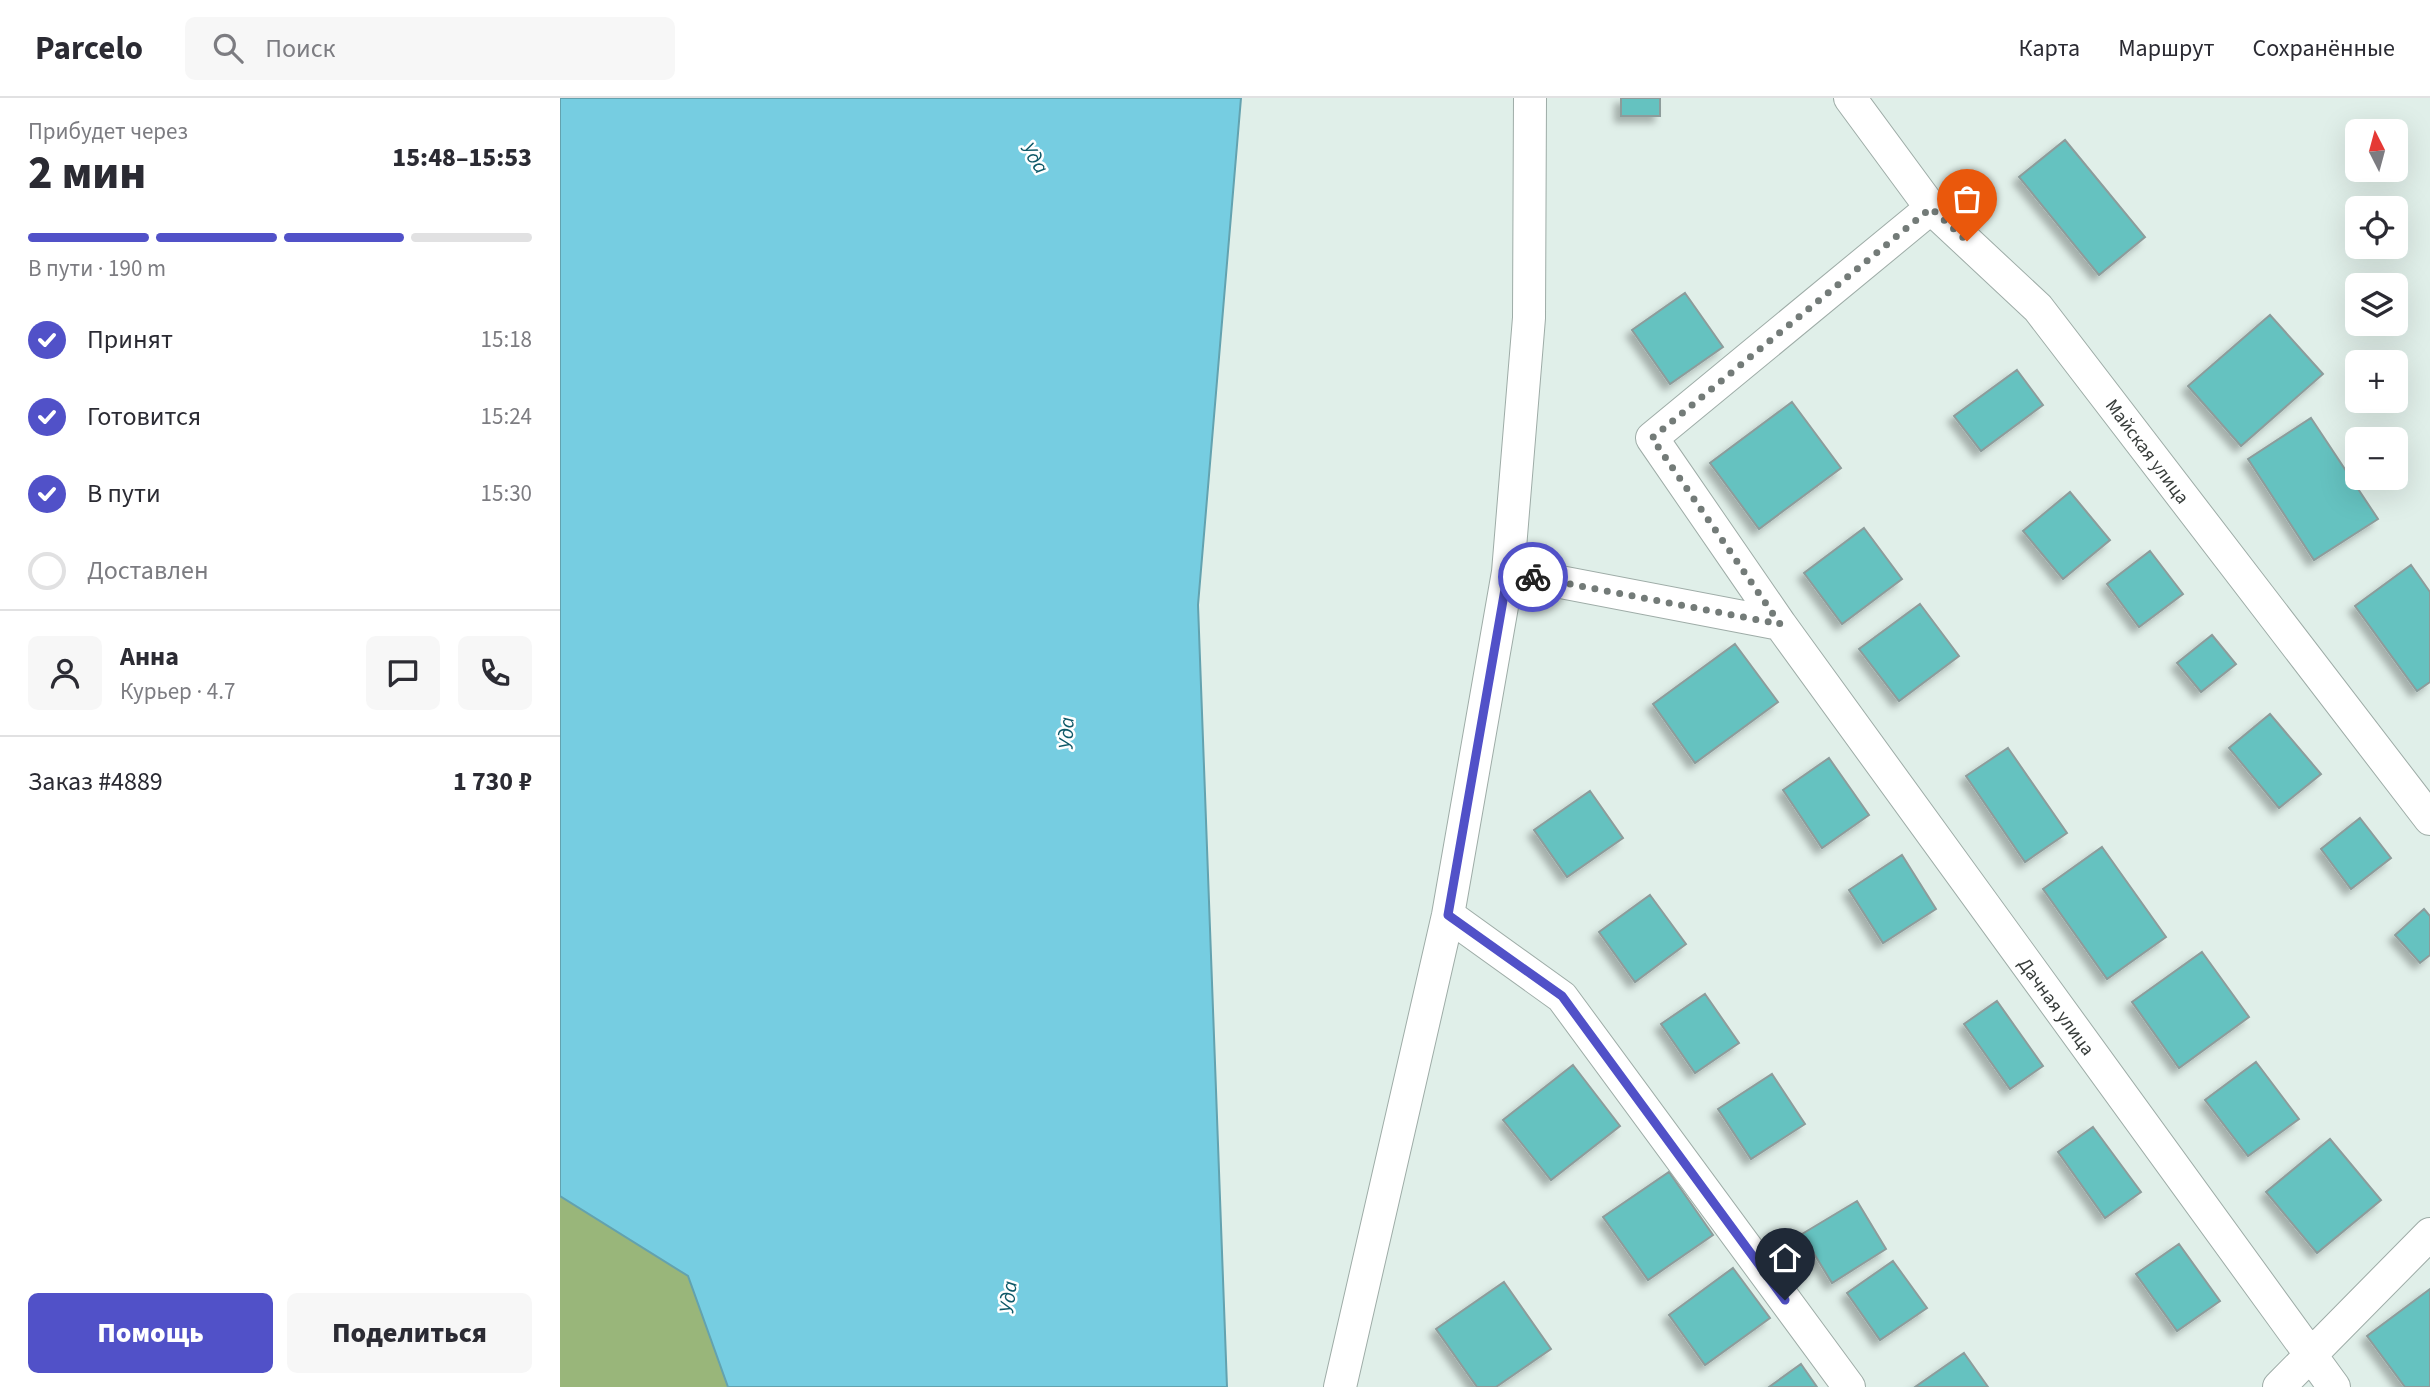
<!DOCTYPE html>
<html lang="ru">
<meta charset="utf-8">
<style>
:root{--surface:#fff;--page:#f7f7f7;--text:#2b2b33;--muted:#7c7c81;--line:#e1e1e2;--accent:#5151c8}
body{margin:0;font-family:"Source Sans 3",sans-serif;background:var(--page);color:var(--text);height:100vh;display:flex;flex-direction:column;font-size:26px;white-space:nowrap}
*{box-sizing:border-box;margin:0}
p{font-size:23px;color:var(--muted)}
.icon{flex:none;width:38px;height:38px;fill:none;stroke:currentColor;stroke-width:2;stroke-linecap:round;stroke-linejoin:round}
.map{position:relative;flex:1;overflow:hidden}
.panel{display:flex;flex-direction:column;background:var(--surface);width:560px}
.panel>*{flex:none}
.needle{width:46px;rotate:354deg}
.controls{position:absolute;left:1785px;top:21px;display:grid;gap:14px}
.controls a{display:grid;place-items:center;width:63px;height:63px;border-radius:10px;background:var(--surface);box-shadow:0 7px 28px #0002;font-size:35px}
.pin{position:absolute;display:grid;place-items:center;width:60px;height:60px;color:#fff;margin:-72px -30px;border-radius:50% 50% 50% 0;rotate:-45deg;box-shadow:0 0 7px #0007}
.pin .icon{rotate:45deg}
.courier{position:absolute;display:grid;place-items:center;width:70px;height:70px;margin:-35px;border:5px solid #5151c8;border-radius:50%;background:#fff;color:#222;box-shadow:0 2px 9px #0007}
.overview em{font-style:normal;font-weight:800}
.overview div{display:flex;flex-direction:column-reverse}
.overview{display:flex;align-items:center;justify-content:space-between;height:119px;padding:0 28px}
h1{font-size:46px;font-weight:800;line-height:52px}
.bar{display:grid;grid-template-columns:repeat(4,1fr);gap:10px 7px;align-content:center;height:84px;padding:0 28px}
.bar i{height:9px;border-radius:5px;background:var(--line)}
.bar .current{background:var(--accent)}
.bar p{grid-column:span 4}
.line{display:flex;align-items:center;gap:18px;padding:0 28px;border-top:2px solid var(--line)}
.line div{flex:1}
.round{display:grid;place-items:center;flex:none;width:74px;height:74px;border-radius:10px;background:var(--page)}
ol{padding:0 28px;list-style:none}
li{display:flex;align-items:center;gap:21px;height:77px}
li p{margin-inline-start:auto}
li .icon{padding:7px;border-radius:50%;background:var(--accent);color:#fff;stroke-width:4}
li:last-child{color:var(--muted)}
li i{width:38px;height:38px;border:4px solid var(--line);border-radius:50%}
.button{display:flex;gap:14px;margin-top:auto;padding:14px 28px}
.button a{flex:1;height:80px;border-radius:10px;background:var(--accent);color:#fff;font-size:28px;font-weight:800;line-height:80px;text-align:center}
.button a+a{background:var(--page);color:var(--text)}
header{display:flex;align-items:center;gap:42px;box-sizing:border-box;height:98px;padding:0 35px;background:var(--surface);border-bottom:2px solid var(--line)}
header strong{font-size:33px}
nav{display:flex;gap:38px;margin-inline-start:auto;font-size:24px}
.search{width:490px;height:63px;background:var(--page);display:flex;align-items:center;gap:18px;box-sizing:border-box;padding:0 24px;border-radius:10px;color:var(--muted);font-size:26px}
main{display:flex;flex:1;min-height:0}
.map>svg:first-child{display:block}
.forest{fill:#99b67a}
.water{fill:#76cde1;stroke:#63a2af;stroke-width:2}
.building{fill:#65c2c0;stroke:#8d9c9b;stroke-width:2;filter:url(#shadow)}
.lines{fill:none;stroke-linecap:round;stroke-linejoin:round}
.minor-casing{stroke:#9eaca7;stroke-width:34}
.minor{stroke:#fff;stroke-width:32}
.done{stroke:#737b78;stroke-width:7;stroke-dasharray:0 12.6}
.route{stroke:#5151c8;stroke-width:9}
.labels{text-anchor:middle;stroke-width:5;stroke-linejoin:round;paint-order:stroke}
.street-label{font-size:19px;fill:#383d3b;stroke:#fff}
.water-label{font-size:21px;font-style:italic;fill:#0e5968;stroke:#fff}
</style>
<header>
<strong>Parcelo</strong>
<div class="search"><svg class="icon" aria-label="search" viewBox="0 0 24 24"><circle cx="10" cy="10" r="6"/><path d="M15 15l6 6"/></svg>Поиск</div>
<nav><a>Карта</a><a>Маршрут</a><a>Сохранённые</a></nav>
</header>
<main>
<section class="panel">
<div class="overview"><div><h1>2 мин</h1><p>Прибудет через</p></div><em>15:48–15:53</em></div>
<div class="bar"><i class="current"></i><i class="current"></i><i class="current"></i><i></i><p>В пути · 190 m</p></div>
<ol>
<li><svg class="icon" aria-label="check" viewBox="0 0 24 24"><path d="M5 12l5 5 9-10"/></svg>Принят<p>15:18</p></li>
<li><svg class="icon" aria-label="check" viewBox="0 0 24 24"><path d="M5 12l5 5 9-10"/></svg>Готовится<p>15:24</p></li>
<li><svg class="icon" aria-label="check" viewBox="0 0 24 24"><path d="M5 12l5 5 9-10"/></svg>В пути<p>15:30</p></li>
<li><i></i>Доставлен</li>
</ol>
<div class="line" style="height:126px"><a class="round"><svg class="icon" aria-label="person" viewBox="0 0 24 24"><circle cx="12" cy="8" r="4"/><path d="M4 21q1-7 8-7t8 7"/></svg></a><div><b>Анна</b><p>Курьер · 4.7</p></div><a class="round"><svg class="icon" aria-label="chat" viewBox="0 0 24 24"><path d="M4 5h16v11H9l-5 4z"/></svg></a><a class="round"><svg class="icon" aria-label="phone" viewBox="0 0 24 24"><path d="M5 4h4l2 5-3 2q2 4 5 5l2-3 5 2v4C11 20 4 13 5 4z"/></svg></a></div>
<div class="line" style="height:91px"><div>Заказ #4889</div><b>1 730 ₽</b></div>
<div class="button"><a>Помощь</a><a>Поделиться</a></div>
</section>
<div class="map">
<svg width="1870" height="1289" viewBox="0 0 1870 1289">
<defs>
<filter id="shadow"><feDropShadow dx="-6" dy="6" stdDeviation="3.5" flood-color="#0004"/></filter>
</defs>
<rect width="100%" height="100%" fill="#e0efe9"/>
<path class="forest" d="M0,1098L128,1178L168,1289H0Z"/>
<path class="water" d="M0,0H681L638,507L667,1289H168L128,1178L0,1098Z"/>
<path class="building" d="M1061,0H1100V18H1061Z
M1505,42L1585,139L1539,177L1459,79Z
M1125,195L1163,249L1110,286L1072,232Z
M1710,217L1763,276L1681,348L1628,288Z
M1457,272L1483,307L1421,353L1394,318Z
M1232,304L1281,370L1199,431L1150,365Z
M1751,320L1818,421L1754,462L1688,361Z
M1510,394L1550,442L1503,481L1463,433Z
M1304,430L1342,481L1282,526L1244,475Z
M1590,453L1623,496L1579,529L1547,486Z
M1851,467L1870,494V584L1857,593L1795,508Z
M1360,506L1399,558L1339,603L1299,551Z
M1652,537L1676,566L1641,594L1617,565Z
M1175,546L1218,604L1135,665L1093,606Z
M1710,616L1761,676L1719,710L1669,650Z
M1448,650L1507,735L1465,764L1406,678Z
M1269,660L1309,717L1262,750L1223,692Z
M1030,693L1063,740L1007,779L974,732Z
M1800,720L1831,760L1791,791L1761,751Z
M1542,749L1606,839L1547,881L1483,791Z
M1342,757L1376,811L1323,845L1289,792Z
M1090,797L1126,846L1075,884L1039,834Z
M1864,811L1870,818V857L1860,865L1835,837Z
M1642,854L1689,919L1619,970L1572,904Z
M1145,896L1179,945L1135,975L1101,926Z
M1437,903L1483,968L1450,991L1404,926Z
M1696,964L1739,1021L1688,1058L1645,1002Z
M1013,967L1060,1028L991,1082L943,1022Z
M1212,976L1245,1026L1191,1061L1158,1011Z
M1533,1029L1581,1094L1545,1120L1498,1054Z
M1770,1041L1821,1102L1757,1155L1706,1094Z
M1109,1074L1153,1137L1088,1182L1043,1119Z
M1297,1103L1326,1151L1272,1185L1242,1136Z
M1619,1146L1660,1203L1617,1233L1576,1176Z
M1333,1163L1367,1210L1320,1242L1287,1195Z
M1173,1170L1210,1220L1145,1267L1109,1217Z
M944,1184L991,1251L936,1289H917L876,1231Z
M1870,1191V1289H1845L1807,1238Z
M1404,1255L1428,1289H1355Z
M1241,1266L1257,1289H1209Z"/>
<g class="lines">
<g class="minor-casing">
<path id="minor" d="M1290,0L1371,110L1478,210L1870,721
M948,474L1220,526L1774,1289
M1220,526L1092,340L1371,110
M888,817L1002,899L1289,1289
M780,1289L888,817L948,474L969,220L970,0
M1719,1289L1870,1136"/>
</g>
<use href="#minor" class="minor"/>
</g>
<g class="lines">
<path class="done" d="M973,479L1220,526L1092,340L1371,110L1407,143"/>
<path class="route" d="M973,479L948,474L888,817L1002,898L1225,1202"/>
</g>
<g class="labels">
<g class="street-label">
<text transform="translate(1588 353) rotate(53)" y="7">Майская улица</text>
<text transform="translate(1497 908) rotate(54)" y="7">Дачная улица</text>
</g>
<g class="water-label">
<text transform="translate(475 60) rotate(58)" y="7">Уда</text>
<text transform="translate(506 635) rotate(-88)" y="7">Уда</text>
<text transform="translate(448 1199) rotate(-83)" y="7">Уда</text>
</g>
</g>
</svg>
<div class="controls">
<a><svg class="needle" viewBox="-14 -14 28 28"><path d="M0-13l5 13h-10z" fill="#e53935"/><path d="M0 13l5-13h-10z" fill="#7c7c81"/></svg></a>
<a><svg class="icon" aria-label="locate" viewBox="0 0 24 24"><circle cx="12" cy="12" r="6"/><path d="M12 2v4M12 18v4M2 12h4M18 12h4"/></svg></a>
<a><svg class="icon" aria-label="layers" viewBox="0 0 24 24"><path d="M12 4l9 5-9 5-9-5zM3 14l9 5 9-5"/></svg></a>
<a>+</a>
<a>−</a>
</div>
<div class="pin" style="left:1407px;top:143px;background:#ea580c"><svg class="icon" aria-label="bag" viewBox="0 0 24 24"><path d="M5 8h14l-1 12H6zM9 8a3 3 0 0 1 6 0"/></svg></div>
<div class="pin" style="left:1225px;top:1202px;background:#1f2937"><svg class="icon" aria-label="home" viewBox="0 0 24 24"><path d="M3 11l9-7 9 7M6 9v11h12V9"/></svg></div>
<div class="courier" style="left:973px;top:479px"><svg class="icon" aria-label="bike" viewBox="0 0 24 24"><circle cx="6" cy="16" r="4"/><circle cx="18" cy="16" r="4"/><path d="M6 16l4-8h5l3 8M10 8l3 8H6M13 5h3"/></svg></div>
</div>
</main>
